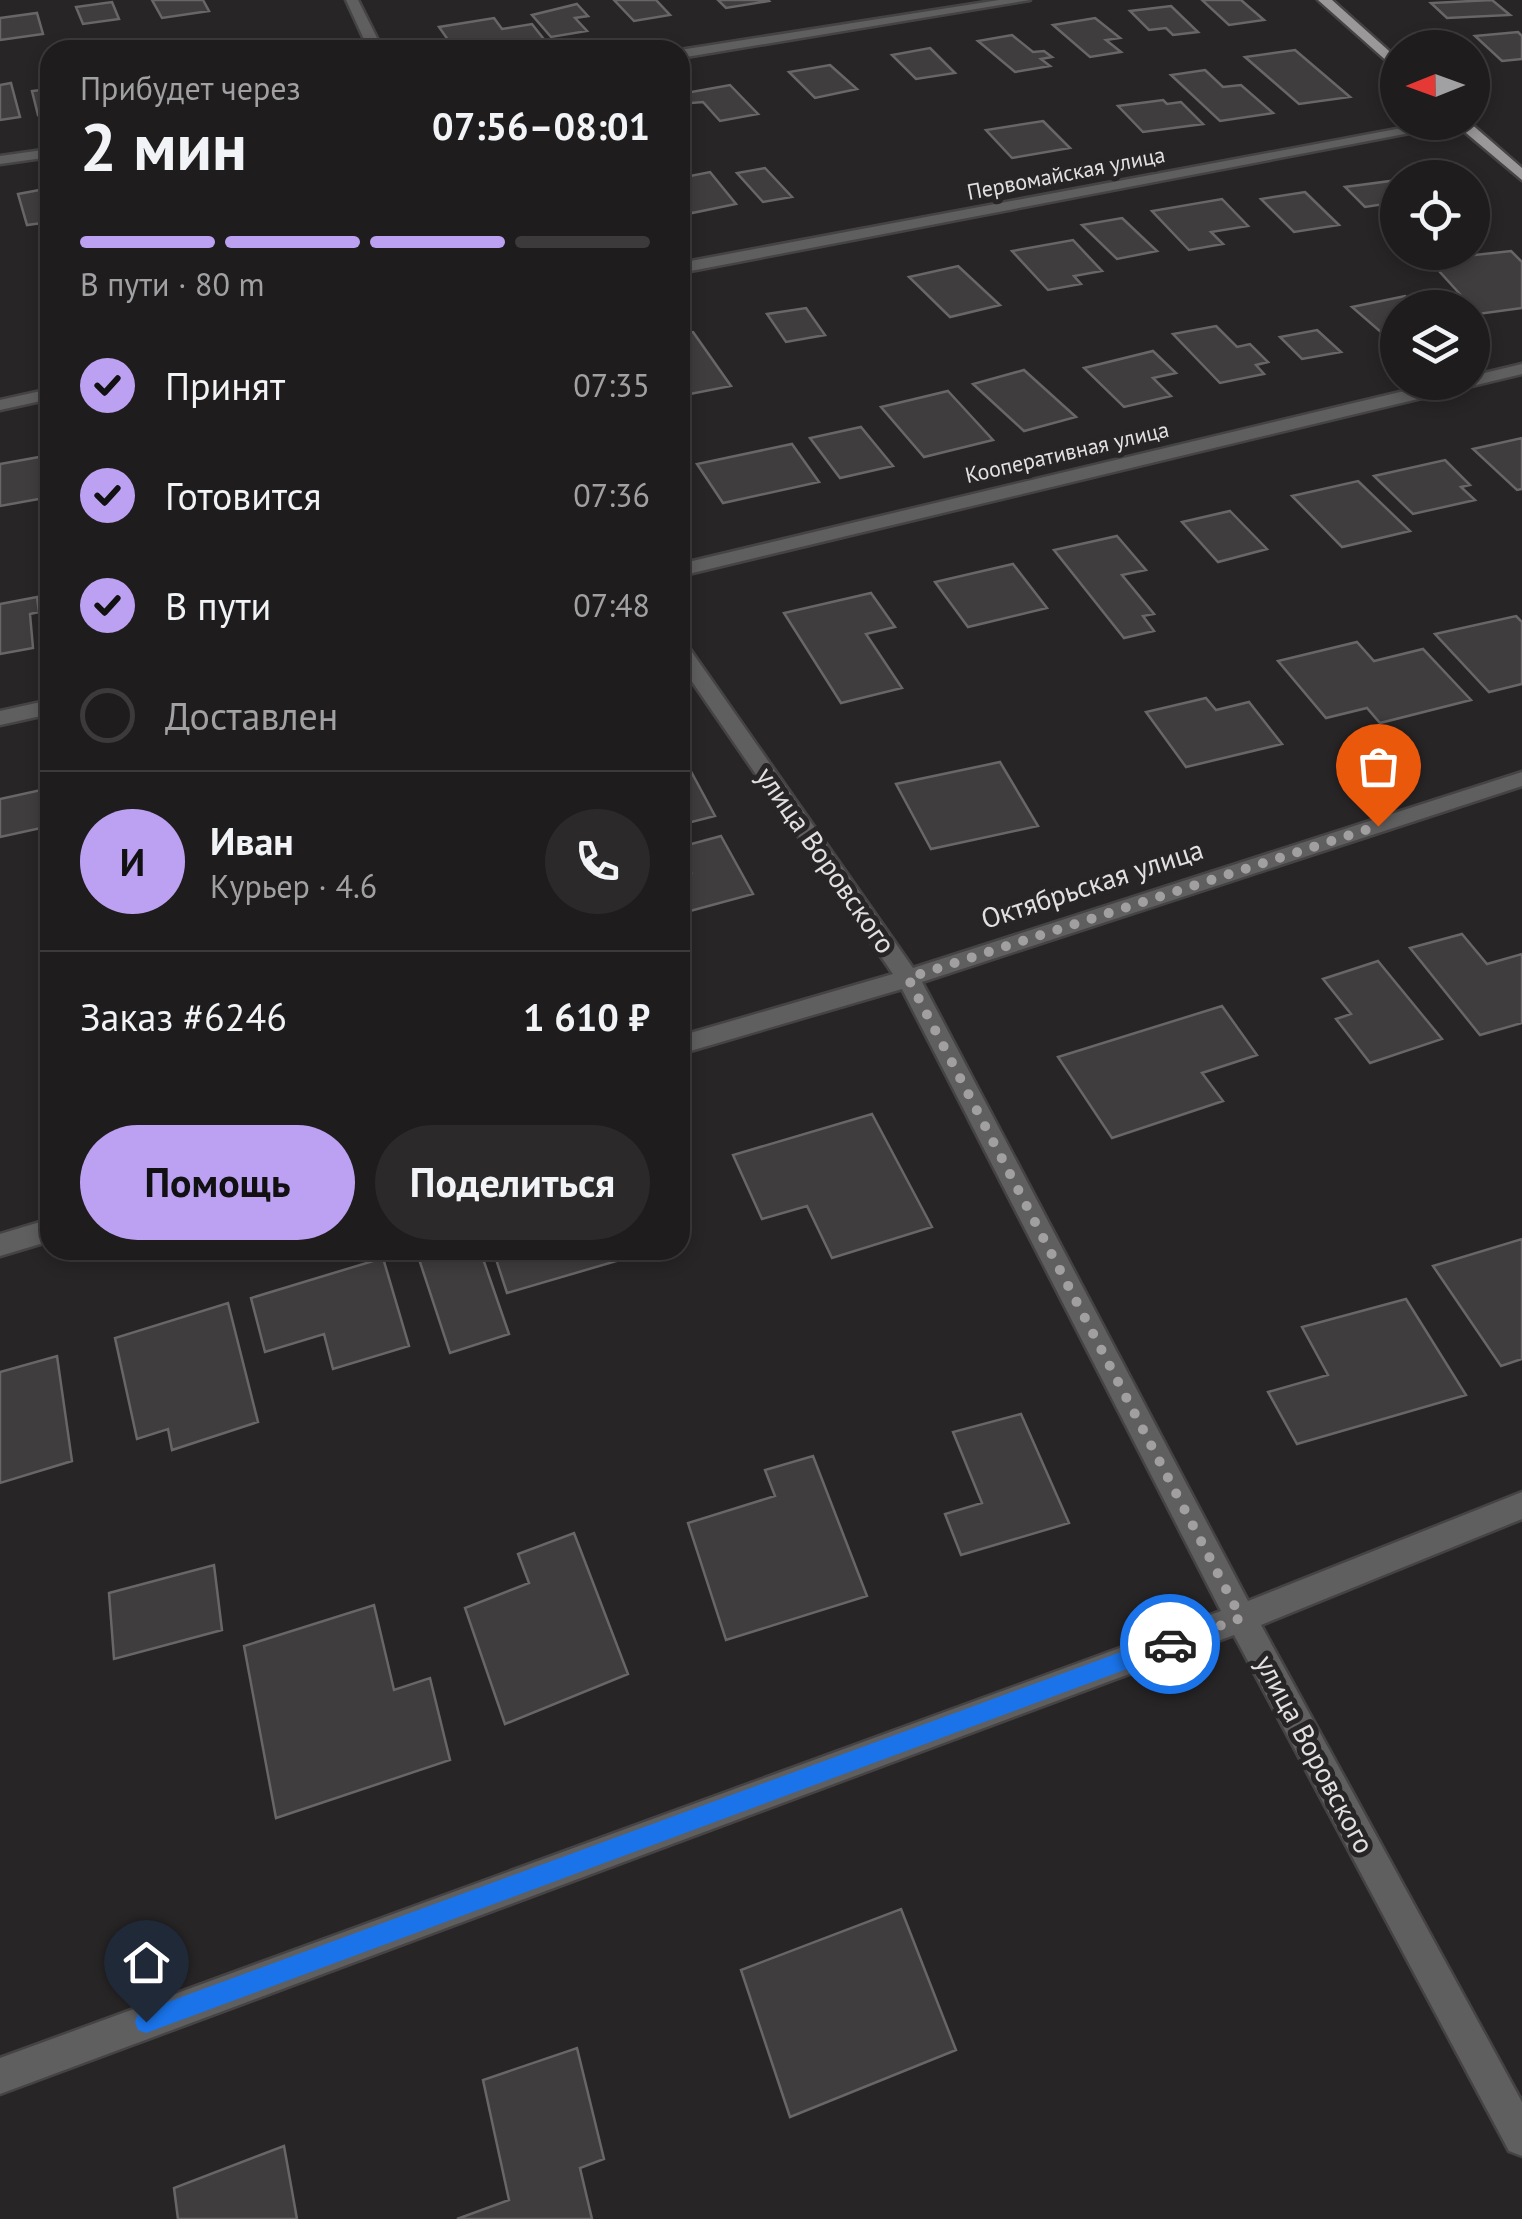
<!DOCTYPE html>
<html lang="ru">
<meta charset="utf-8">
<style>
:root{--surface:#1e1c1c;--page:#2b2929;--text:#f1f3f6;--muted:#a1a1a3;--line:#3c3a3b;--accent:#bca0f2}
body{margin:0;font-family:"PT Sans",sans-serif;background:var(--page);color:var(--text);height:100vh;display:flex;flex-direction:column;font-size:38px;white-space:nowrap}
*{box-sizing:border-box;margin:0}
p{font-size:32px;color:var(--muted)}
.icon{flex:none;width:55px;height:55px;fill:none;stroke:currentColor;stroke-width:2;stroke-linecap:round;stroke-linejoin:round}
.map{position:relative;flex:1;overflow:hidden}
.side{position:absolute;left:40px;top:40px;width:650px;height:1220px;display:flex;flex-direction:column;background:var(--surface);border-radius:30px;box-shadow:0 5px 15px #0003,0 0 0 2px var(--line)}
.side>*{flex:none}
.needle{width:65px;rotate:269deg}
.tools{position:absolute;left:1380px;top:30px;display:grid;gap:20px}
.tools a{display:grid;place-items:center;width:110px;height:110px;border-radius:50%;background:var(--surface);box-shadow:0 5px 15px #0003,0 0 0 2px var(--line);font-size:50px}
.pin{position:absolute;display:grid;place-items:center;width:85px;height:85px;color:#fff;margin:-102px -42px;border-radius:50% 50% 50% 0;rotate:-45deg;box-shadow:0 0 10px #0007}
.pin .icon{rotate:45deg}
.courier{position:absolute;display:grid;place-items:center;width:100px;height:100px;margin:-50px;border:8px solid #1a73e8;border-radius:50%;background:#fff;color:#222;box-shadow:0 2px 12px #0007}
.summary em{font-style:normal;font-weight:600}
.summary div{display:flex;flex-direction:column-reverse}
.summary{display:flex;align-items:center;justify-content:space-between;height:170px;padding:0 40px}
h1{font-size:65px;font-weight:600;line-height:75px}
.bar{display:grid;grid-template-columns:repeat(4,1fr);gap:15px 10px;align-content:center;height:120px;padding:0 40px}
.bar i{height:12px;border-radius:8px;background:var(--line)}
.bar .active{background:var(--accent)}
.bar p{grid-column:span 4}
.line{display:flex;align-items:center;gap:25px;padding:0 40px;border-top:2px solid var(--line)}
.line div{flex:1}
.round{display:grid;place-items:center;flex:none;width:105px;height:105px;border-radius:52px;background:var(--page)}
ol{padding:0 40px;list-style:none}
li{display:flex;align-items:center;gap:30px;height:110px}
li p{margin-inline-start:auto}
li .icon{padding:10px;border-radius:50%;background:var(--accent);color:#111;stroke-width:4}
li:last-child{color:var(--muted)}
li i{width:55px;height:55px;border:5px solid var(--line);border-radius:50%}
.button{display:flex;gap:20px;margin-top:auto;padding:20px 40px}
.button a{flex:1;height:115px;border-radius:60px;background:var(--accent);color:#111;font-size:40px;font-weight:600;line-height:115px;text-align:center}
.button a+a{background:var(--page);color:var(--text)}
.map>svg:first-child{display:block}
.building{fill:#403d3e;stroke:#696667;stroke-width:2.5}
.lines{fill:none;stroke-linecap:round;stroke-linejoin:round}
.minor-casing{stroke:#464344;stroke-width:5}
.major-casing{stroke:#464344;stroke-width:5}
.minor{fill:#605f5f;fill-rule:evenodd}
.major{fill:#9b9899;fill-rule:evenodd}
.route{fill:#1a73e8}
.done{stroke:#a19fa0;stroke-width:10;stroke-dasharray:0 18}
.labels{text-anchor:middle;stroke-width:10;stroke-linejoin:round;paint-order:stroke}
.far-street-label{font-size:22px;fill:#e2e0e1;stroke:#282526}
.street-label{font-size:28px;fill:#e2e0e1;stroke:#282526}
</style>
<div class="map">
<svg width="1522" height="2219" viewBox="0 0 1522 2219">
<rect width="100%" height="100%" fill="#282526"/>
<path class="building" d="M152,0H203L209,11L162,18Z
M614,0H656L670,15L634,21Z
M718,0H768L769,1L726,8Z
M1202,0H1241L1264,20L1229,25Z
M1492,0L1510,15L1447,18L1431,3Z
M112,2L119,19L83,24L76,7Z
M577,4L588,16L575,18L587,31L551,37L532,15Z
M1171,6L1198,32L1173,35L1166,28L1149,30L1130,11Z
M37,13L43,34L0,40V18Z
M494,18L502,29L532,24L543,38L455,50L439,27Z
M1095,18L1120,38L1106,40L1121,52L1090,57L1053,25Z
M1518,32L1522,36V59L1502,61L1475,36Z
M1012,35L1033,52L1044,51L1052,57L1041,59L1050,66L1015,72L978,41Z
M930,48L955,73L916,79L892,55Z
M1295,50L1350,97L1299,104L1245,57Z
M830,65L857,89L815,98L789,72Z
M1205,70L1223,87L1241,85L1273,113L1220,121L1171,75Z
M11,83L20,117L0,120V85Z
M730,85L758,114L720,121L703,102L680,104V94Z
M50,89V113L38,115L32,91Z
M1163,100L1167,104L1181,102L1203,124L1143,132L1118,106Z
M1043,121L1070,148L1012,158L986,130Z
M765,168L792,197L763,202L737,173Z
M710,172L736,204L692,213L680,197V178Z
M1398,180V202L1365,207L1345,187Z
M50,188V222L27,225L18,194Z
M1305,192L1339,225L1294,232L1261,199Z
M1222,199L1248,226L1211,232L1223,244L1189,250L1152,211Z
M1122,218L1157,251L1117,259L1082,225Z
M1073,240L1102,271L1074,276L1081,284L1048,290L1012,251Z
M1511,251L1522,262V308L1478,314L1429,260Z
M958,266L1000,305L950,317L909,277Z
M1405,296L1419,308H1398V338L1390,340L1352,307Z
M806,308L825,335L786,342L767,314Z
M1216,326L1237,347L1250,344L1268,362L1256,365L1264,374L1220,383L1173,334Z
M1317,330L1341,352L1302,359L1280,337Z
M693,332L731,386L680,396V334Z
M1153,351L1176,373L1153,378L1171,396L1124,407L1084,368Z
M1024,370L1076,417L1024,431L973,384Z
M948,391L993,440L924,457L881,407Z
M861,427L893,466L840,478L810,438Z
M1522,438V489L1517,490L1473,449Z
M792,444L819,482L723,503L697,464Z
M50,455V497L0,506V464Z
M1445,460L1470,485L1461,487L1475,500L1413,514L1374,476Z
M1358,481L1410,531L1342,547L1292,496Z
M1230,511L1267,549L1218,562L1182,522Z
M1117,536L1146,570L1122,575L1154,614L1143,616L1154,631L1124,638L1054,550Z
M1013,564L1047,608L968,627L935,582Z
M871,593L895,627L866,634L902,688L841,703L784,613Z
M37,597L39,612L30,614L33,648L0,654V604Z
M1516,616L1522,622V684L1489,692L1435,634Z
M1357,642L1374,661L1423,649L1471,700L1380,723L1367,708L1326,718L1278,661Z
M1206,698L1216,710L1249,702L1282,744L1186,767L1146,712Z
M1000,762L1038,826L931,849L896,784Z
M687,764L715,816L680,825V765Z
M50,788V826L0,837V799Z
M721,836L753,894L690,911L680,892V876L691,873L680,847Z
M1462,934L1487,964L1522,954V1023L1480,1035L1410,948Z
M1378,961L1442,1039L1370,1063L1336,1019L1351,1014L1323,979Z
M1222,1006L1257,1055L1202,1073L1223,1101L1112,1138L1058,1057Z
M872,1114L932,1227L832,1258L807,1206L762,1219L733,1155Z
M1522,1239V1359L1501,1366L1433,1266Z
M416,1250H480L509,1334L450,1353Z
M493,1250H616L620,1260L507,1293Z
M383,1258L409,1346L333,1369L324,1334L265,1352L251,1298Z
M1406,1299L1466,1395L1297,1444L1268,1392L1328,1375L1302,1327Z
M228,1303L258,1422L172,1450L168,1429L137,1439L115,1338Z
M57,1356L72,1461L0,1483V1372Z
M1021,1414L1069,1523L961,1555L945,1514L982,1503L953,1432Z
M813,1456L867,1596L726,1640L688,1523L775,1496L765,1470Z
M574,1533L628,1674L505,1724L465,1608L529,1583L518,1554Z
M214,1565L222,1630L114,1659L109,1593Z
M374,1605L394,1690L430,1678L450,1760L276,1818L244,1646Z
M901,1909L956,2050L790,2117L741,1970Z
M577,2048L604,2159L580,2168L592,2219H457L509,2200L483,2080Z
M284,2146L297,2219H178L174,2188Z"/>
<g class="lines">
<g class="minor-casing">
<path id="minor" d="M346,0H358L383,50H369Z
M999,0H1030L680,58V50Z
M1434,122H1467L680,273V263Z
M50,149V157L0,164V156Z
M1522,364V374L680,576V564L1442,382H1472V376Z
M50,389V399L0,410V400Z
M680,643L687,645L913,968L1522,772V786L922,982L1248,1601L1522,1492V1519L1261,1625L1522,2102V2156L1509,2151L1234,1635L0,2094V2058L1221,1611L902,989L680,1054V1036L893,974L680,664Z
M50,700V714L0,725V711Z
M50,1219V1241L0,1256V1234Z"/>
</g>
<g class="major-casing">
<path id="major" d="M1318,0H1332L1398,59V71Z
M1453,122H1469L1522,168V180Z"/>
</g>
<use href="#minor" class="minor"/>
<use href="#major" class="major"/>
</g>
<path class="route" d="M1170,1634L1180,1644L1170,1653L146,2033L138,2030L135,2022L138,2014L146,2010Z"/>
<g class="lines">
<path class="done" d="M1170,1644L1241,1618L908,978L1378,826"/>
</g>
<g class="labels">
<g class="far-street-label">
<text transform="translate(1066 173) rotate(-11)" y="8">Первомайская улица</text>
<text transform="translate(1067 452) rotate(-13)" y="8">Кооперативная улица</text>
</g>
<g class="street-label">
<text transform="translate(826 860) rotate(55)" y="10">улица Воровского</text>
<text transform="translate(1092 884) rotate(-18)" y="10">Октябрьская улица</text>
<text transform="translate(1315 1754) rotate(62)" y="10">улица Воровского</text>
</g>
</g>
</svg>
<div class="tools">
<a><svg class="needle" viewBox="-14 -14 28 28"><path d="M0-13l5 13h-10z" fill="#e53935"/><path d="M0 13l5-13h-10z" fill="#a1a1a3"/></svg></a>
<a><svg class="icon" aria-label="locate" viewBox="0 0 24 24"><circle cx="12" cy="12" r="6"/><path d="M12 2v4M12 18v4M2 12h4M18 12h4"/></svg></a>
<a><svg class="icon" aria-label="layers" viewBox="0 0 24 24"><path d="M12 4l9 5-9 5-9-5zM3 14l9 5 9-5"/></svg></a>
</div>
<div class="pin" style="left:1378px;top:826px;background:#ea580c"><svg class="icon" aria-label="bag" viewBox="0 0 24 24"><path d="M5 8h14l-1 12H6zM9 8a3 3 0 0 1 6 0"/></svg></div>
<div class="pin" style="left:146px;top:2022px;background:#1f2937"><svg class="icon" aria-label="home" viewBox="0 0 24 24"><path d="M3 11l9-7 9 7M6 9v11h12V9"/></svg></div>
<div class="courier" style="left:1170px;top:1644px"><svg class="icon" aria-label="car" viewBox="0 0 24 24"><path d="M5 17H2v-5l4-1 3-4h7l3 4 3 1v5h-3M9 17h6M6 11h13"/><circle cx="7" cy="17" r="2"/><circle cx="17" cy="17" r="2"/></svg></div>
<section class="side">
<div class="summary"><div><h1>2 мин</h1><p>Прибудет через</p></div><em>07:56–08:01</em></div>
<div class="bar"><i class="active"></i><i class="active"></i><i class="active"></i><i></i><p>В пути · 80 m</p></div>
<ol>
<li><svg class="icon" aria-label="check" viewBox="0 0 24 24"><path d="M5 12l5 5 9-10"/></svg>Принят<p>07:35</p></li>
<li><svg class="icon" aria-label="check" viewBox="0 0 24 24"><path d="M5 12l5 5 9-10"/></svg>Готовится<p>07:36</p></li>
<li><svg class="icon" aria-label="check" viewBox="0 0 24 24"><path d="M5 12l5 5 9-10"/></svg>В пути<p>07:48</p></li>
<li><i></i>Доставлен</li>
</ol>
<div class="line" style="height:180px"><b class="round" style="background:var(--accent);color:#111">И</b><div><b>Иван</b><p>Курьер · 4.6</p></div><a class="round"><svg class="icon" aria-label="phone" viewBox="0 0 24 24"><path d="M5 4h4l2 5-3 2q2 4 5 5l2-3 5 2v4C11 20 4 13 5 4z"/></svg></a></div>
<div class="line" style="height:130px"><div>Заказ #6246</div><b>1 610 ₽</b></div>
<div class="button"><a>Помощь</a><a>Поделиться</a></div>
</section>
</div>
